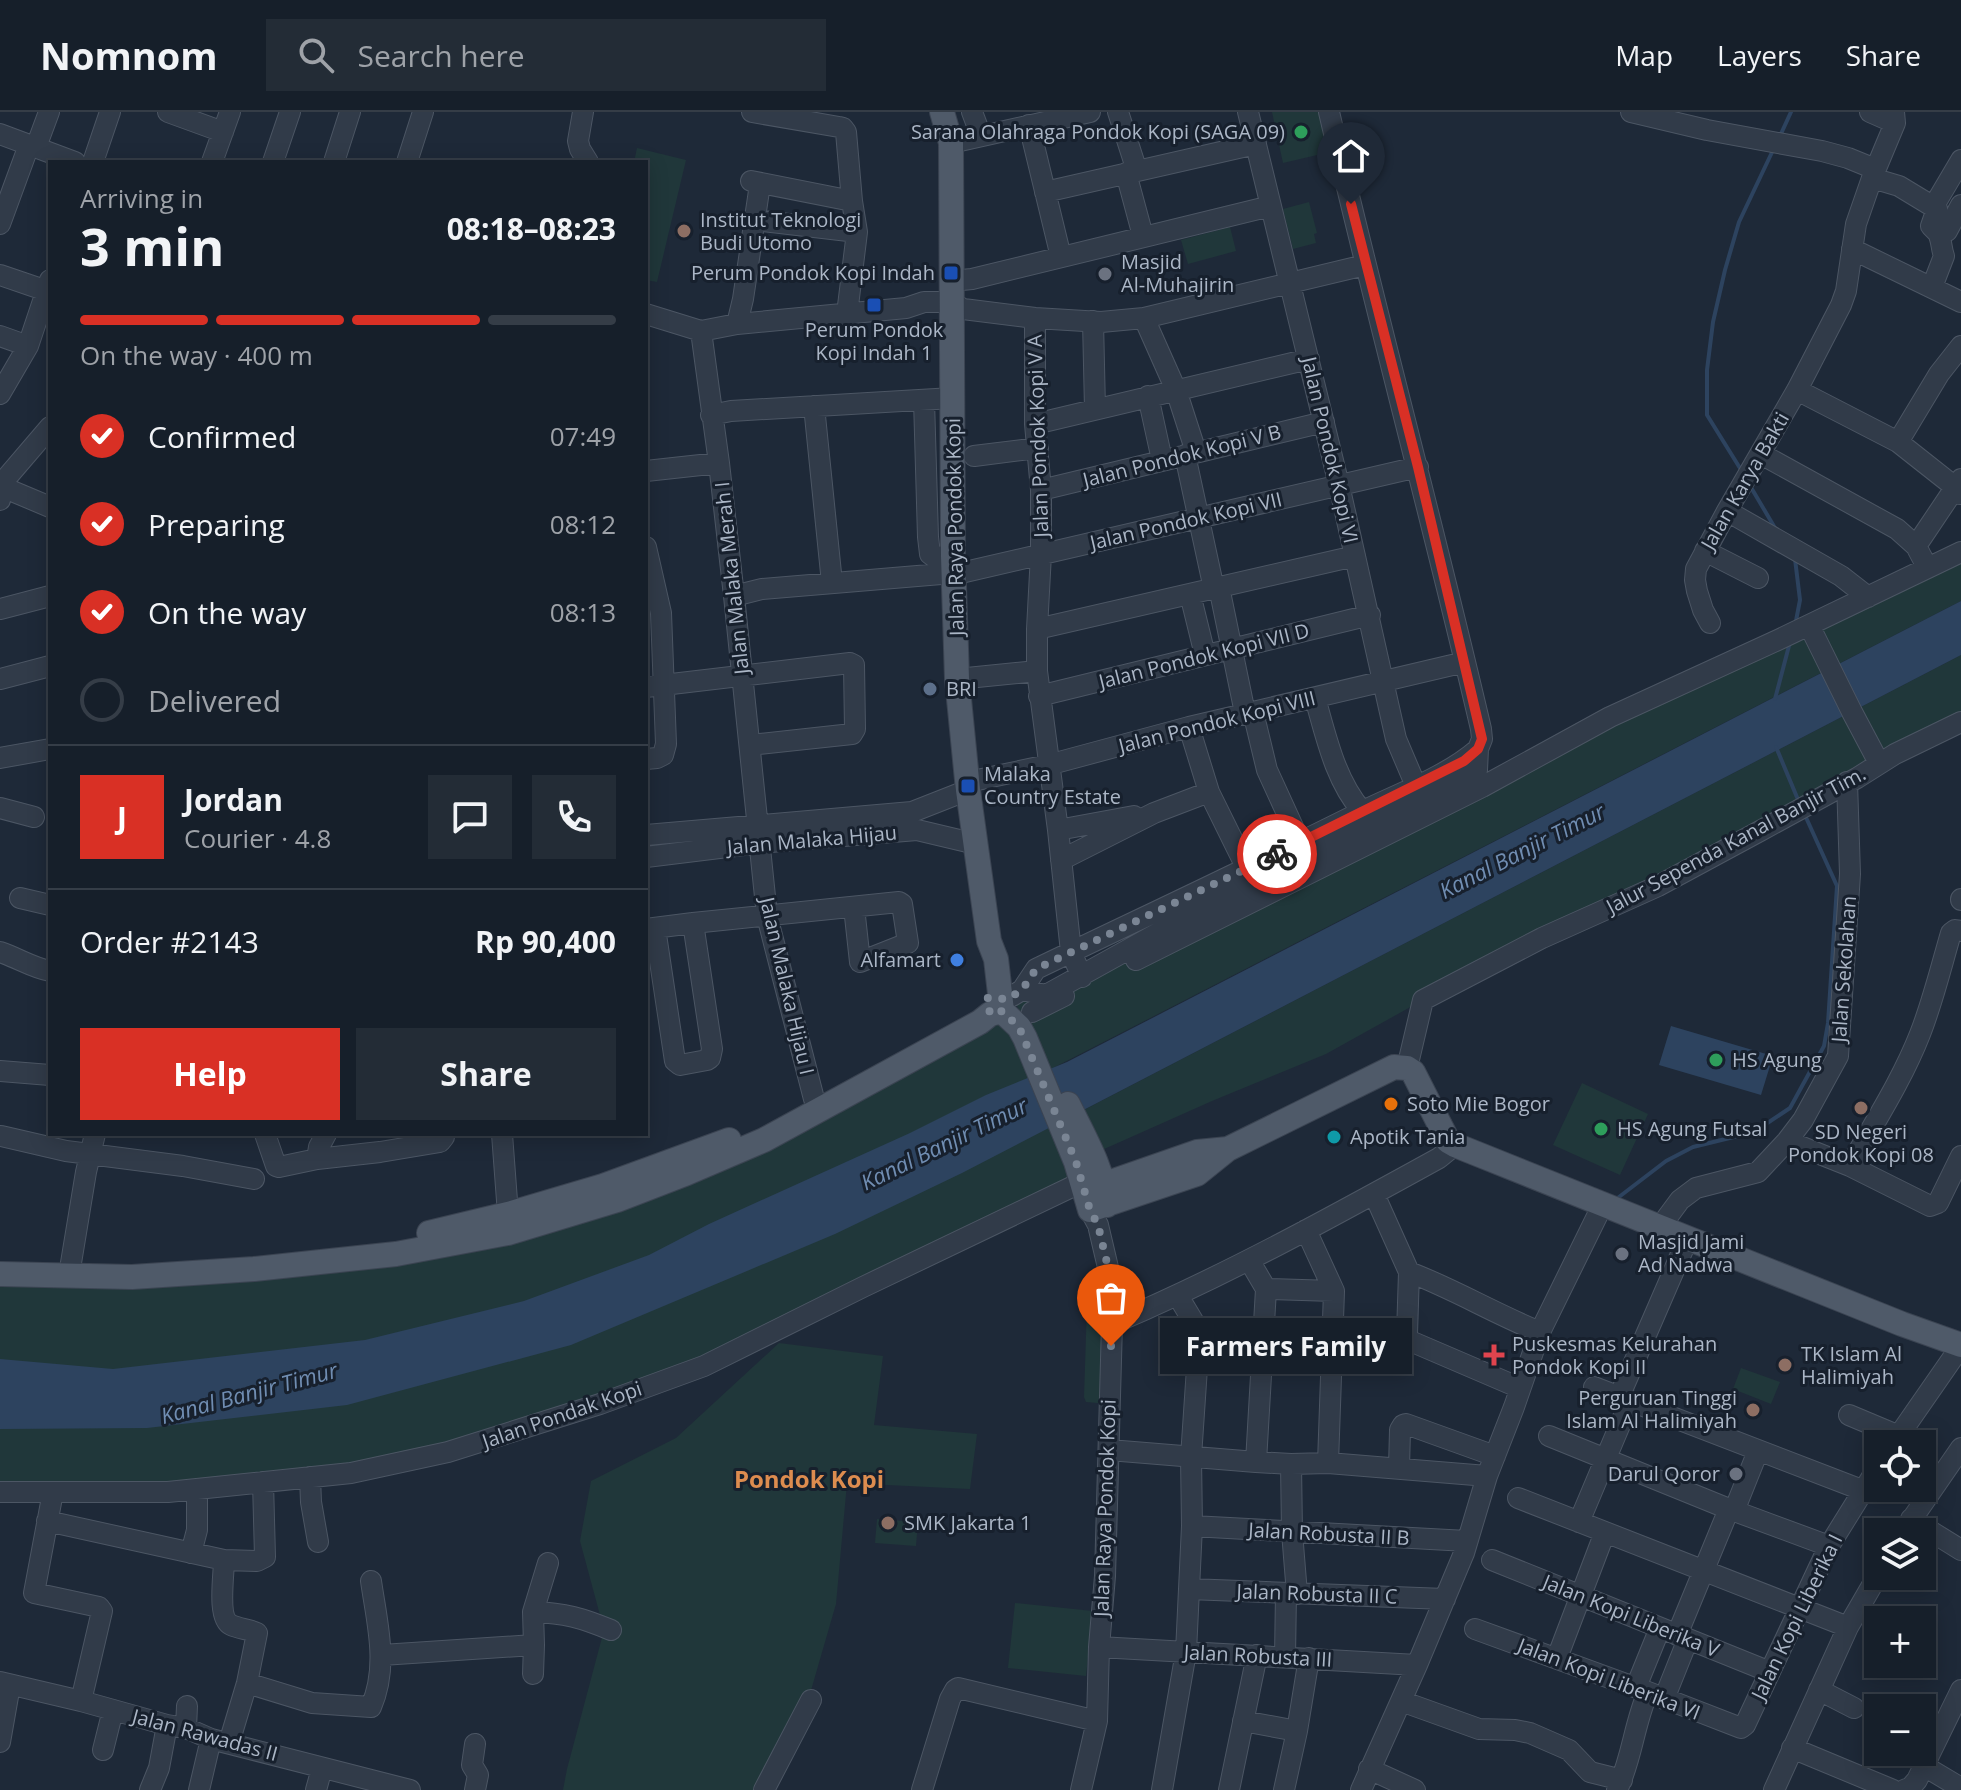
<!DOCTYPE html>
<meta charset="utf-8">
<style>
:root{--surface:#161f2a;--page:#232c36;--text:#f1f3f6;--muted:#9ea2a8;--line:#353d47;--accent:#d93025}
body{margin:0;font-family:"Open Sans",sans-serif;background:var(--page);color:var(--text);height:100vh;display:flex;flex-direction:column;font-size:30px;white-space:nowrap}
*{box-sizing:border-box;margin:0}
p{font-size:26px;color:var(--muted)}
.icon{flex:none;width:44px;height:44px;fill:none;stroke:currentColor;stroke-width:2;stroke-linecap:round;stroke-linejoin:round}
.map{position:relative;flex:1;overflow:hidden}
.panel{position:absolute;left:48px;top:48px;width:600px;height:976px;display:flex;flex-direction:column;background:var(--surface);border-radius:0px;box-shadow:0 4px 20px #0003,0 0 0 2px var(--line)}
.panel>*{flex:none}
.fabs{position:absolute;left:1864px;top:1318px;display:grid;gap:16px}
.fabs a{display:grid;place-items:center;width:72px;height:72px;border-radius:0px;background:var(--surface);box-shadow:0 4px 20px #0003,0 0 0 2px var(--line);font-size:40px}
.pin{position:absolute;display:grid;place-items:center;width:68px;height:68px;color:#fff;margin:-82px -34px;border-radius:50% 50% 50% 0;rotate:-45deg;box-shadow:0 0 8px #0007}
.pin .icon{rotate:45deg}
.courier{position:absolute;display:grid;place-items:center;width:80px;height:80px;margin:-40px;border:6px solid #d93025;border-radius:50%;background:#fff;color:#222;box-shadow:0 2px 10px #0007}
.bubble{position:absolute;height:56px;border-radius:0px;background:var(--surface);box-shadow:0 4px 20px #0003,0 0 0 2px var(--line);font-size:26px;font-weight:700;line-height:56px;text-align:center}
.summary em{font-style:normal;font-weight:700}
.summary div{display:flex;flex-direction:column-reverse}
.summary{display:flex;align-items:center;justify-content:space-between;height:136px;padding:0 32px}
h1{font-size:52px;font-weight:700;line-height:60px}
.bar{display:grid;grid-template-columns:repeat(4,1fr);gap:12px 8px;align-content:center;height:96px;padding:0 32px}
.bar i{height:10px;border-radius:6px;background:var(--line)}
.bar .current{background:var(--accent)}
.bar p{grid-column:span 4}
.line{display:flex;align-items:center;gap:20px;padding:0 32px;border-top:2px solid var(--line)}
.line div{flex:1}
.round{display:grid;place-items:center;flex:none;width:84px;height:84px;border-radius:0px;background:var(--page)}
ol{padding:0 32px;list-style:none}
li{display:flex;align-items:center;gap:24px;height:88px}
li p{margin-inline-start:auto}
li .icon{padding:8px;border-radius:50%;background:var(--accent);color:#fff;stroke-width:4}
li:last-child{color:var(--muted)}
li i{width:44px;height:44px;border:4px solid var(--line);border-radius:50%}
.action{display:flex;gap:16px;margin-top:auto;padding:16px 32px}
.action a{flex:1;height:92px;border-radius:0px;background:var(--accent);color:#fff;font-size:32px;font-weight:700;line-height:92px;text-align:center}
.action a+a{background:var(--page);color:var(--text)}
header{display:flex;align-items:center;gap:48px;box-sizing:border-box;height:112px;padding:0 40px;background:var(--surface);border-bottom:2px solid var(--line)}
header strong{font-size:38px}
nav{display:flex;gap:44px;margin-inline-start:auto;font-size:28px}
.search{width:560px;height:72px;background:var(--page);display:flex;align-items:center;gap:20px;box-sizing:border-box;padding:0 28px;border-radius:0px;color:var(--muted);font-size:30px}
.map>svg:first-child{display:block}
.green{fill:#20373a}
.water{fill:#2d435f}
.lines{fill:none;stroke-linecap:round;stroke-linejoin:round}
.stream{stroke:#2d435f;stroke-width:4}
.minor-casing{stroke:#4c5664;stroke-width:22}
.major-casing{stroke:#3b4452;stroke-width:26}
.minor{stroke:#313b49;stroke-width:20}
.major{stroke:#4f5a69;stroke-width:24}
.done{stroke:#7a8594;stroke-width:8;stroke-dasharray:0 14.4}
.route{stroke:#d93025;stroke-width:10}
.leisure-dot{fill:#2e9e5b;stroke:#17202d;stroke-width:3}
.education-dot{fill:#8d6e63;stroke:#17202d;stroke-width:3}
.transit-dot{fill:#1a4fb4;stroke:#17202d;stroke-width:3}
.worship-dot{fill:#6b7280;stroke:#17202d;stroke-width:3}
.service-dot{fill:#5c6f8a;stroke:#17202d;stroke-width:3}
.shop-dot{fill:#3f7fe0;stroke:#17202d;stroke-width:3}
.food-dot{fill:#e8710a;stroke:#17202d;stroke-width:3}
.culture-dot{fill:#0f9aa8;stroke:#17202d;stroke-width:3}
.health-dot{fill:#e0444e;stroke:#17202d;stroke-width:3}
.labels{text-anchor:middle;stroke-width:6;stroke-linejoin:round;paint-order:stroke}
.poi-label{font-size:20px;fill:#abb6c6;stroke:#17202d;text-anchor:start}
.street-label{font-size:20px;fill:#abb6c6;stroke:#17202d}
.water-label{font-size:22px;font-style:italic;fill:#708db2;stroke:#17202d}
.quarter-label{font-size:24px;font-weight:bold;fill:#dd8c4f;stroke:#17202d}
</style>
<header>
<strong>Nomnom</strong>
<div class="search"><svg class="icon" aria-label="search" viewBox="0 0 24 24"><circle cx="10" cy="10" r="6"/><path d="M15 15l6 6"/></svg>Search here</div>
<nav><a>Map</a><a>Layers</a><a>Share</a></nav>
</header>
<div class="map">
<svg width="1961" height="1678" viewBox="0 0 1961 1678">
<rect width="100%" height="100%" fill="#1e2938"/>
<path class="green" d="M1272,0H1321L1330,40L1283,51Z
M637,36L686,48L657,170L646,168V50H634Z
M1309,90L1317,121L1314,122L1316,131L1293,137L1283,97Z
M1230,115L1236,139L1188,152L1181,128Z
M1961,441V489L1051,957L1024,904L1016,893V881L1046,883L1482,674Z
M1961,543V610L1423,888L1326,942L1212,989L1093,1042L1072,1004Z
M1002,899L1082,1070L704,1254L351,1361L0,1380V1162L396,1142L694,1058Z
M1582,971L1648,1002L1620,1063L1553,1033Z
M1112,1192L1109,1292L1086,1290L1084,1285L1087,1193Z
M779,1231L883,1244L874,1313L977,1322L970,1377L847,1371L836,1492L803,1606L762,1678H563L567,1657L604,1518L580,1429L591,1369L676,1326Z
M1741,1256L1780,1270L1771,1292L1733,1277Z
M877,1407L918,1410L916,1434L875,1431Z
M1015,1491L1093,1499L1086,1564L1008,1556Z"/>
<path class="water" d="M1961,489V543L962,1061L835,1122L571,1233L347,1293L147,1316L0,1317V1247L113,1257L365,1228L524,1189L649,1143L709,1112L910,1021L986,983L1067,950Z
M1671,914L1773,944L1761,983L1659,953Z"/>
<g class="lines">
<path class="stream" d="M1780,24L1791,0
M1743,361L1707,303V258L1713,210L1725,158L1739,110L1774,36
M1749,372L1775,416
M1795,514L1800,488L1795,447
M1775,587L1790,530
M1776,635L1799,690
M1615,1088L1666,1049L1693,1035L1754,1020L1790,996L1824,934L1828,911L1837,774L1804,701"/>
<g class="minor-casing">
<path id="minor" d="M168,0L223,20
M583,0L578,29L580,37L588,50
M752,0L839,15L843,16L846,20L852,89L857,120L847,202
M972,0L981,24
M1118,0L1137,59
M1248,0L1339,373L1396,627L1416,674
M1631,0L1707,18L1822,39L1848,46L1875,57
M1870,0L1895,11
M1029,13L1061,145
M0,22L75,50
M951,31L1090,0
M36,35L49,0
M93,50L110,0
M212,50L230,0
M273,50L290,0
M334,50L350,0
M407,50L423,0
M1126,61L1143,124
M1872,66L1899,74L1937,97
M751,69L852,89
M1045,80L1256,32
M755,108L857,120
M0,112L29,33
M1938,121L1931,114L1937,97L1935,92L1961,48
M1852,137L1961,190
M0,163L50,180
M951,169L972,167L1271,94
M1932,175L1944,144C1941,136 1942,129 1938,121L1947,119L1961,93
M646,202L701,219L737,212L906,196L924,190H951L963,197L1035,206L1101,210L1144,206L1365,153
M1035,206V312L1041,378V442L1037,517V559L1058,718L1071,840L1082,865
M1144,206L1176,278L1196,340
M1093,209L1095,297
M737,212L743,187L760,72
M701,219L719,351L734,484L767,804L814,987
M0,224L28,234
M1797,278L1898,330L1955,375L1961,382
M0,282L28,234L50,168
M1148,284L1162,348
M924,288L928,425L930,442L934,445L953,444
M814,294L832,471
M711,303L731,299L953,286
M1035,312L1309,247
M1898,330L1939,262L1961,234
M1761,342L1897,417L1916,434L1927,455
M1185,343L1214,477
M974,344L1038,336
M646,359L719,351
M0,374L50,395
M1041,378L1324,310
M0,388L2,375L8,364L50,315
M1727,399L1841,464L1868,485
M1916,434L1961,367
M646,435L661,501L666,632L663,643L657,646L646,647
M1705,439L1758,466
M1219,475L1245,601
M1190,482L1205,543
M734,484L762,477L965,460L1418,355
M0,497L50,484
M1710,511L1703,498L1697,479L1695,468L1696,457L1727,399L1797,278L1841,193L1846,179L1856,112L1872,66L1895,11L1894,0
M1809,513L1852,600L1879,651
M1037,517L1355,444
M0,567L50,554
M957,567L1037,559
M646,575L850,551L854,553L855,617L852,622L750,633
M1039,584L1370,503
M1315,586C1326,624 1335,668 1362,699
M1253,600L1267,658L1294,717L1302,729
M1189,615L1209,680L1247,757
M0,646L50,637
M968,670L1048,653L1189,615L1465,550
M0,696L34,705
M1058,718L1134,704
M646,723L912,700L968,678
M646,745L760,731L917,718L976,732
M1061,748L1154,701L1209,680
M20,786L50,793
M1961,788V787
M655,816L675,949L680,953L707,948L710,946L712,937L693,811
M646,817L693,811L899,790L902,792L908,831L860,850L854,795
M0,840C18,846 33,856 50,859
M1136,848L1482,675L1610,605L1780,527L1961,440
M1022,878L1046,883L1176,811L1464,666L1477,658L1478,637L1482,627L1481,617C1433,411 1377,206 1329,0
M1012,884L1022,878L1036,857C1142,806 1249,756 1355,703C1396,682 1443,667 1478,637
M1032,900L1064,884
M1407,956L1423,888L1542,826L1658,774L1760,719L1857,666L1895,642L1961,610
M0,959L50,963
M265,1022L276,1054L279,1055L317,1047L380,1040L440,1030L444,1025V1022
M502,1022L508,1102
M1,1024L66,1039L183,1054L254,1067
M1787,1029L1850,1054L1930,1094L1938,1091L1961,1044
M317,1047L319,1035L326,1022
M1850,1054C1874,1011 1902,968 1920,922C1933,889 1941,855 1951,821L1955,818L1961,819
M1374,1082L1409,1160L1407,1222L1408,1228L1520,1276
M1660,1115L1680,1088L1696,1076L1758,1060L1787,1029L1803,1008L1838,944L1850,762L1847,670
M1306,1118L1334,1179L1328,1351
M1249,1148L1266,1177L1256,1350
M1409,1160C1454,1177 1495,1202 1540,1220
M69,1163L86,1060L95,1022
M1266,1177L1334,1179
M1112,1212C1225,1164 1332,1105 1439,1046L1455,1033
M1594,1275L1862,1378
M1619,1285L1688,1126
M1849,1303L1899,1324
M1549,1324L1729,1397L1829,1434
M1893,1332L1961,1234
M1109,1338L1256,1350L1291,1352L1328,1351L1487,1364
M1291,1352L1292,1420L1297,1482
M1399,1356L1400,1318L1403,1313L1406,1312L1495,1344
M310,1365L311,1390L318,1430
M0,1380H168L351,1361L448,1340L600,1292L704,1254L863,1175L1082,1070
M53,1380L34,1481L99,1495L102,1499L81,1589
M1518,1386L1848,1515
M1734,1399L1758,1339
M1911,1407L1961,1438
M47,1409L224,1448C224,1463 217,1506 231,1513C240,1517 249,1517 257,1521L247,1571L229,1631
M1579,1410L1630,1289
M1192,1414L1467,1429
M1903,1420L1961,1336
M191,1441L197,1418V1377
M224,1448L257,1449L265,1445L263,1370
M1492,1448L1770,1560
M1189,1477L1445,1487
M533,1500C565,1501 582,1506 611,1518
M1475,1517L1648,1580L1741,1616L1745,1613L1829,1434L1878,1355
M1677,1523L1729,1397
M1099,1535L1417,1553
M382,1543L534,1533L533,1500L548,1451
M1285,1545L1286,1481
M1557,1546L1605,1420
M533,1562L534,1533
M0,1570L81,1589L167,1613L186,1616L211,1627L410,1678
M247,1571L312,1591L371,1595C389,1554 377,1511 371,1469
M1636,1575L1660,1516
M1819,1578L1854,1596
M1664,1587L1688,1527
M1401,1589L1479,1617L1515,1618L1530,1621L1569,1638L1590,1660L1622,1668
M1243,1609L1297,1619
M186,1616L187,1594
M0,1630L10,1573
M475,1632L472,1653L478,1663L475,1678
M1792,1636L1893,1678
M103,1638L113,1598
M1924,1654L1961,1676
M1369,1657L1415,1678
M150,1678L159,1656L167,1613
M199,1678L211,1627
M316,1678L322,1656
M764,1678L811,1588
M922,1678L950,1587L955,1578L958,1576L1097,1609
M1081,1678L1097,1609L1099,1535L1105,1464L1112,1212L1110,1164L1098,1113L1090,1098
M1162,1678L1186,1540L1192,1414L1191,1345L1199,1226L1193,1209L1178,1184
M1229,1678L1257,1543
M1284,1678L1297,1619L1309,1546
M1361,1678L1417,1553L1464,1441L1487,1364L1514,1295L1540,1220L1603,1092
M1617,1678C1632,1647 1634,1612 1648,1580
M1774,1678L1848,1515L1878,1463
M1904,1678L1911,1675L1917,1668L1961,1578"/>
</g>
<g class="major-casing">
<path id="major" d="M942,0L951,31L953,444L957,567L968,678L989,829L996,847L1002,899
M1068,992C1084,1025 1103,1056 1107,1093
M1092,1071L1105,1072L1197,1040L1228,1037
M429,1121L508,1102L603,1074L729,1028
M0,1162L132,1165L254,1157L396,1142L508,1121L617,1088L687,1061L764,1028L980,910L990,902L1002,899L1019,915L1025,926L1076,1050L1090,1098L1197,1062L1228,1037L1394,955L1407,956L1413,960L1448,1029L1455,1033L1902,1212L1961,1233"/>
</g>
<use href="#minor" class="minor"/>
<use href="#major" class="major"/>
</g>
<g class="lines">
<path class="done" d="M1111,1234L1112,1212L1110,1164L1098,1113L1090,1098L1076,1050L1019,915L1002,899L990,902L987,886L1008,887L1022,878L1036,857L1277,742"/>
<path class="route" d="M1277,742L1464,649L1478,637L1482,627L1418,355L1351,92"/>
</g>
<g class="leisure-dot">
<circle cx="1301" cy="20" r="8"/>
<circle cx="1716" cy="948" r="8"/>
<circle cx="1601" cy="1017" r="8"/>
</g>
<g class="education-dot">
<circle cx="684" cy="119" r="8"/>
<circle cx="1861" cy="996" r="8"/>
<circle cx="1785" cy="1253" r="8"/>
<circle cx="1753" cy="1298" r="8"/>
<circle cx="888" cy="1411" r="8"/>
</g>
<g class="transit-dot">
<rect x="943" y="153" width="16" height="16" rx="4"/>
<rect x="866" y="185" width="16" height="16" rx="4"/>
<rect x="960" y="666" width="16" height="16" rx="4"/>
</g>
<g class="worship-dot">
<circle cx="1105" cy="162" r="8"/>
<circle cx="1622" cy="1142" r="8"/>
<circle cx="1736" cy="1362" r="8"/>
</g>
<circle class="service-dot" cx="930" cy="577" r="8"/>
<circle class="shop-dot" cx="957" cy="848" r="8"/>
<circle class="food-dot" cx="1391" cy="992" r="8"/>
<circle class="culture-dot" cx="1334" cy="1025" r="8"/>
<path class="health-dot" d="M1490 1231h8v8h8v8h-8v8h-8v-8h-8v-8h8z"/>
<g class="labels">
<g class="poi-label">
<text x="1285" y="27" text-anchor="end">Sarana Olahraga Pondok Kopi (SAGA 09)</text>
<text x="700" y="115">Institut Teknologi<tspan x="700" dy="23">Budi Utomo</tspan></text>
<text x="1121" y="157">Masjid<tspan x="1121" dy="23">Al-Muhajirin</tspan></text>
<text x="935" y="168" text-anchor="end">Perum Pondok Kopi Indah</text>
<text x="874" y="225" text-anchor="middle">Perum Pondok<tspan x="874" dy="23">Kopi Indah 1</tspan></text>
<text x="946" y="584">BRI</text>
<text x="984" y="669">Malaka<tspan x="984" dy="23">Country Estate</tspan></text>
<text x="941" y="855" text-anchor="end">Alfamart</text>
<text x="1732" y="955">HS Agung</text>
<text x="1407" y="999">Soto Mie Bogor</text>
<text x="1617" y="1024">HS Agung Futsal</text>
<text x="1861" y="1027" text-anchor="middle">SD Negeri<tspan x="1861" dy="23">Pondok Kopi 08</tspan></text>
<text x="1350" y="1032">Apotik Tania</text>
<text x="1638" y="1137">Masjid Jami<tspan x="1638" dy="23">Ad Nadwa</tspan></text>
<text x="1512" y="1239">Puskesmas Kelurahan<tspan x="1512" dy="23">Pondok Kopi II</tspan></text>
<text x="1801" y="1249">TK Islam Al<tspan x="1801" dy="23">Halimiyah</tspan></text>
<text x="1737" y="1293" text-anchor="end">Perguruan Tinggi<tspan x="1737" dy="23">Islam Al Halimiyah</tspan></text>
<text x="1720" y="1369" text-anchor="end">Darul Qoror</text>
<text x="904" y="1418">SMK Jakarta 1</text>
</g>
<g class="street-label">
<text transform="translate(1038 324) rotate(-92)" y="7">Jalan Pondok Kopi V A</text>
<text transform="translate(1330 338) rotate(77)" y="7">Jalan Pondok Kopi VI</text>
<text transform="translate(1182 344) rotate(-14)" y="7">Jalan Pondok Kopi V B</text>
<text transform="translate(1745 369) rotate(-60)" y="7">Jalan Karya Bakti</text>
<text transform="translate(1186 409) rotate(-13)" y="7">Jalan Pondok Kopi VII</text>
<text transform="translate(955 415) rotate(-91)" y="7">Jalan Raya Pondok Kopi</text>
<text transform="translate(732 466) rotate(-96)" y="7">Jalan Malaka Merah I</text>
<text transform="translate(1204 544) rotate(-14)" y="7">Jalan Pondok Kopi VII D</text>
<text transform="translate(1217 610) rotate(-14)" y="7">Jalan Pondok Kopi VIII</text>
<text transform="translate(812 728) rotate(-5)" y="7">Jalan Malaka Hijau</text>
<text transform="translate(1736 728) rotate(-28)" y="7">Jalur Sependa Kanal Banjir Tim.</text>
<text transform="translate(1844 857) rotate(-86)" y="7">Jalan Sekolahan</text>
<text transform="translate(787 874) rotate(77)" y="7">Jalan Malaka Hijau I</text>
<text transform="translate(562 1303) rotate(-19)" y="7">Jalan Pondak Kopi</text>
<text transform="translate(1105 1396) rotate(-88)" y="7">Jalan Raya Pondok Kopi</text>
<text transform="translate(1329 1422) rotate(3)" y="7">Jalan Robusta II B</text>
<text transform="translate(1317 1482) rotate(2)" y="7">Jalan Robusta II C</text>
<text transform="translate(1631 1504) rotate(22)" y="7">Jalan Kopi Liberika V</text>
<text transform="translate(1797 1505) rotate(-64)" y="7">Jalan Kopi Liberika I</text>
<text transform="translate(1258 1544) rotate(3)" y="7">Jalan Robusta III</text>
<text transform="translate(1609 1567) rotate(21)" y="7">Jalan Kopi Liberika VI</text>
<text transform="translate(205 1623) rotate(15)" y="7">Jalan Rawadas II</text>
</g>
<g class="water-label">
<text transform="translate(1522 739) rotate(-27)" y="8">Kanal Banjir Timur</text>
<text transform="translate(944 1032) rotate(-26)" y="8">Kanal Banjir Timur</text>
<text transform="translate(249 1281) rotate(-15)" y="8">Kanal Banjir Timur</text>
</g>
<g class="quarter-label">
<text x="809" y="1376">Pondok Kopi</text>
</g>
</g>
</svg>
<div class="fabs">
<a><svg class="icon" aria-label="locate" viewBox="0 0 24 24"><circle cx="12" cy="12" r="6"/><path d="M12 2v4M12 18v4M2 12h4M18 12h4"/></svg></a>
<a><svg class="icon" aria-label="layers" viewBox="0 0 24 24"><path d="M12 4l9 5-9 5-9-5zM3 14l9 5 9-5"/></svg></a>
<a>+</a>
<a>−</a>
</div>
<div class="pin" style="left:1111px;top:1234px;background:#ea580c"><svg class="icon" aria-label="bag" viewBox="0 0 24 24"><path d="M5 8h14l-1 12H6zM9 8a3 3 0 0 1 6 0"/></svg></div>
<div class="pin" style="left:1351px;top:92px;background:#1f2937"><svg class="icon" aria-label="home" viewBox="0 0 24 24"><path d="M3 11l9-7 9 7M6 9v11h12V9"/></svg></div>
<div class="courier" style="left:1277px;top:742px"><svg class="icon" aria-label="bike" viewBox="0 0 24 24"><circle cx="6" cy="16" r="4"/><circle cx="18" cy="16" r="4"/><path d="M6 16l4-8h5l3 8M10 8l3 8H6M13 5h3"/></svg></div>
<div class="bubble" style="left:1160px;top:1206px;width:252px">Farmers Family</div>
<section class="panel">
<div class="summary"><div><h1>3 min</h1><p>Arriving in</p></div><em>08:18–08:23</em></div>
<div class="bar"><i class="current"></i><i class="current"></i><i class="current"></i><i></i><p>On the way · 400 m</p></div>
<ol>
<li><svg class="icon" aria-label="check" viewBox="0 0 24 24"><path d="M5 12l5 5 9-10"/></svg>Confirmed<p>07:49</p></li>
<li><svg class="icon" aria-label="check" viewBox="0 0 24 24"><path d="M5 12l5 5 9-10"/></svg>Preparing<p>08:12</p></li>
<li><svg class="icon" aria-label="check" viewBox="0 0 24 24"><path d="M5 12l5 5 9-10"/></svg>On the way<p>08:13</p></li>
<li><i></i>Delivered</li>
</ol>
<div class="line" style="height:144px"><b class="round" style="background:var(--accent);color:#fff">J</b><div><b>Jordan</b><p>Courier · 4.8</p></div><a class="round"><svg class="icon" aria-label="chat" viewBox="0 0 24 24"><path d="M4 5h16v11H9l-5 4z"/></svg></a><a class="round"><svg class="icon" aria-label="phone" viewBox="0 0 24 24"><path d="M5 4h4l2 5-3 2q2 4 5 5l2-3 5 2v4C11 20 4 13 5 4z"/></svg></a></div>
<div class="line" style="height:104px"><div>Order #2143</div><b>Rp 90,400</b></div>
<div class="action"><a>Help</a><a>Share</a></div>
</section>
</div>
